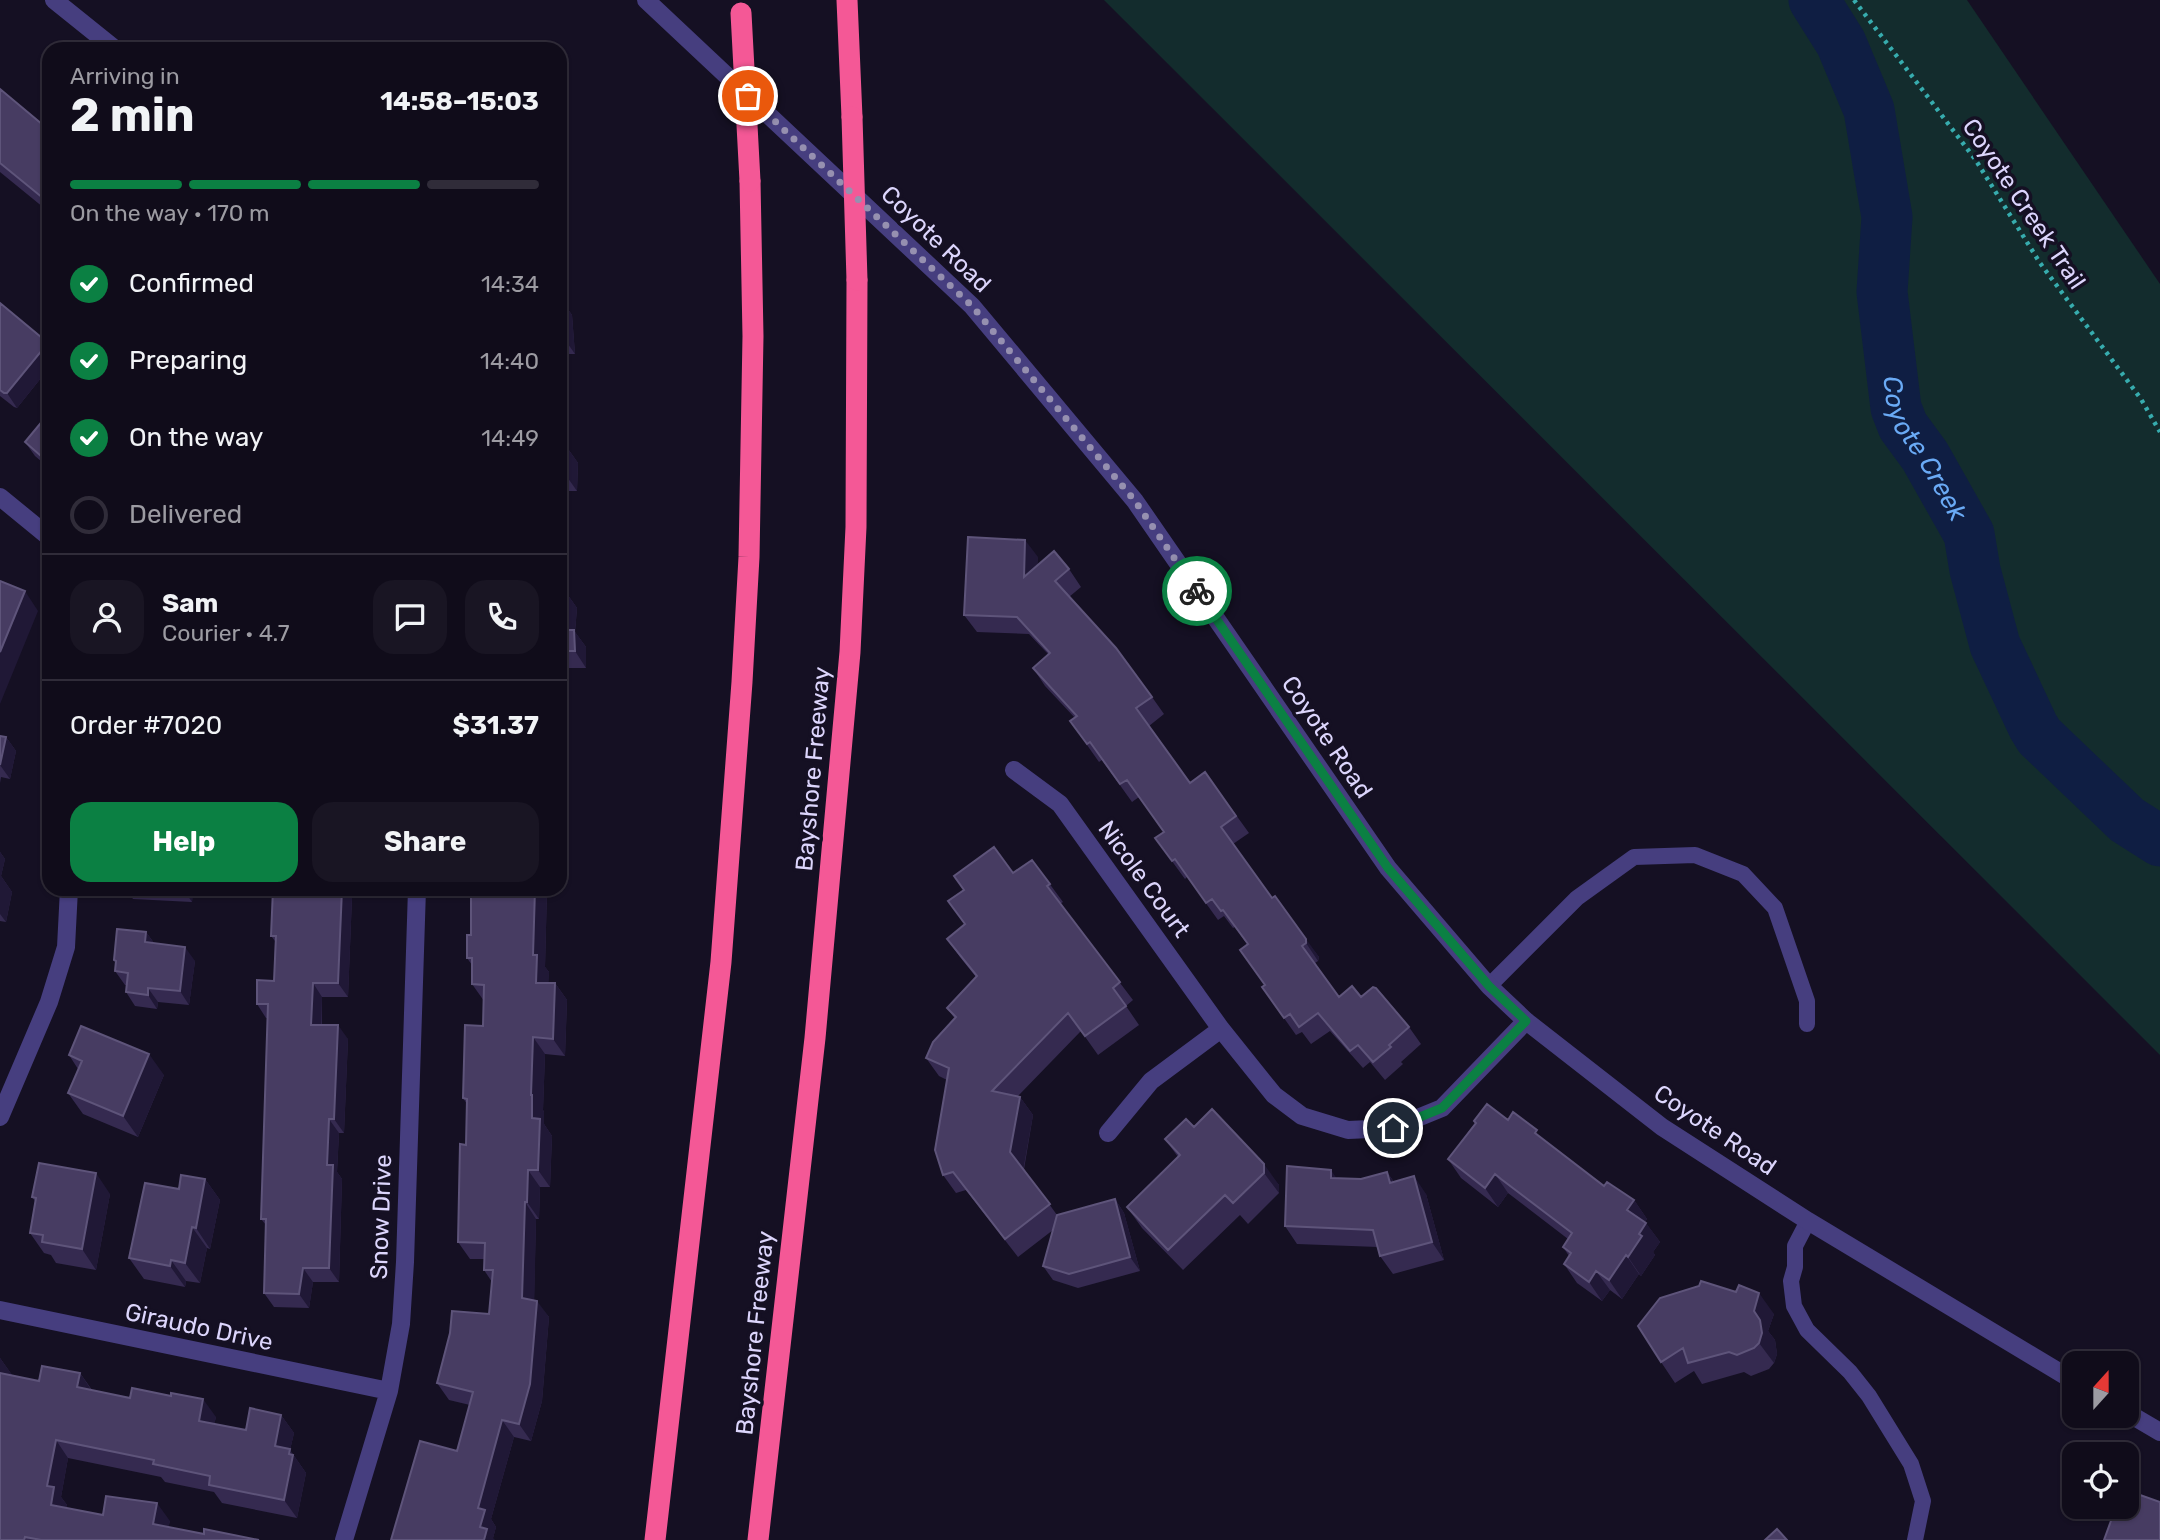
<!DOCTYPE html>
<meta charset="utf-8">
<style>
:root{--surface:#100c1a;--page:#191523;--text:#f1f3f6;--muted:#9c9ba2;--line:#302c39;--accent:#0b8043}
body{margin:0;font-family:Rubik,sans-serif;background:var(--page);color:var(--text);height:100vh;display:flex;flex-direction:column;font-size:26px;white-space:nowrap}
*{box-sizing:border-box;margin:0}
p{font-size:23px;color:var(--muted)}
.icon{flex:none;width:38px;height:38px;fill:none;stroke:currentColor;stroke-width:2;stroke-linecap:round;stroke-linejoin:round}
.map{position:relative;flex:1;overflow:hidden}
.drawer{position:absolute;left:42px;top:42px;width:525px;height:854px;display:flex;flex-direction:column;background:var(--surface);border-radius:21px;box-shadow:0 2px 5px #0004,0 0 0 2px var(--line)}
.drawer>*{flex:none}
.needle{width:46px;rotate:21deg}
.buttons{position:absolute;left:2062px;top:1351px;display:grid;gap:14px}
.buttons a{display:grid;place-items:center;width:77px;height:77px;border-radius:14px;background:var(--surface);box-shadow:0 2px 5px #0004,0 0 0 2px var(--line);font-size:35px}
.pin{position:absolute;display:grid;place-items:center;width:60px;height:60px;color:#fff;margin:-30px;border:4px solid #fff;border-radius:50%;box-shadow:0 2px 7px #0007}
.courier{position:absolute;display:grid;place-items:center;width:70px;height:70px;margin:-35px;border:5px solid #0b8043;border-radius:50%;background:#fff;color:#222;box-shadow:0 2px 9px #0007}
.overview em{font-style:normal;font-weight:700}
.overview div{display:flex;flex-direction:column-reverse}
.overview{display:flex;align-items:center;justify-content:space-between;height:119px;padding:0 28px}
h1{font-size:46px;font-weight:700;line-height:52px}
.bar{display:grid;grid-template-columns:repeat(4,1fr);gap:10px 7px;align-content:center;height:84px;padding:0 28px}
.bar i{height:9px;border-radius:5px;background:var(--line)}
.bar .active{background:var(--accent)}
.bar p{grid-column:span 4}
.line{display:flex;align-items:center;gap:18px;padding:0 28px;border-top:2px solid var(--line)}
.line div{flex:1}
.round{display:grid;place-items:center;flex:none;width:74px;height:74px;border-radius:21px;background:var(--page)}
ol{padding:0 28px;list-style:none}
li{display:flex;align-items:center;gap:21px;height:77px}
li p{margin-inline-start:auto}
li .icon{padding:7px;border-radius:50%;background:var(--accent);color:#fff;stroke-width:4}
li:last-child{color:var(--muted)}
li i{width:38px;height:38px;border:4px solid var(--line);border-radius:50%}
.cta{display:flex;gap:14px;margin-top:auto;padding:14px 28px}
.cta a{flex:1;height:80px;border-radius:21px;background:var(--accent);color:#fff;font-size:28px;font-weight:700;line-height:80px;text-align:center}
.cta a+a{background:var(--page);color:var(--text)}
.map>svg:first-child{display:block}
.green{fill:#132c2d}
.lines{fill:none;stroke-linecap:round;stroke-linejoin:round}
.river{stroke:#0f1e43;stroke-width:51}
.path{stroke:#37acae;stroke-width:4.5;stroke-dasharray:3.5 5;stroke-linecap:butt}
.service{stroke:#463e7f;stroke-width:16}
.minor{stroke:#463e7f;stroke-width:18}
.tertiary{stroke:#463e7f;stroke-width:18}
.motorway{stroke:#f45896;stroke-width:21}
.motorway-bridge{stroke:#f45896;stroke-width:21}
.wall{fill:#352a50}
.shaded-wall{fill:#201836}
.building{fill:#473c62;stroke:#5e547a;stroke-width:2}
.done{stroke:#9690b0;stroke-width:7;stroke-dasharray:0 12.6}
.route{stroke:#0b8043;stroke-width:9}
.labels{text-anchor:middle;stroke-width:7;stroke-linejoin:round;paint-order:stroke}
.street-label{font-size:24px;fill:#dcd5fc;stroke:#151023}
.water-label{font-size:26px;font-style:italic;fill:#6aaaf5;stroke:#151023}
</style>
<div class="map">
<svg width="2160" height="1540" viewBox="0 0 2160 1540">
<rect width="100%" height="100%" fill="#151023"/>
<path class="green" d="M1104,0H1967L2160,284V1055Z"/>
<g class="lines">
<path class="river" id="s1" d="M1814,0L1841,43L1869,110L1887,217L1882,292L1896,408L1903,426L1925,456L1969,534L1975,570L1995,645L2033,726L2039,736L2127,820L2160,841"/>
<path class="path" d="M1854,0L1975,159L2040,263L2141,399L2160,432"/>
<path class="service" d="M1489,986L1577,898L1634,857L1695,855L1743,874L1775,908L1807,1001V1024
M1808,1221L1795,1246V1267L1791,1281L1794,1306L1807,1330L1850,1372L1869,1396L1911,1464L1923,1501L1915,1540"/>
<path class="minor" d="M54,0L115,49
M0,497L49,537
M1014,770L1060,804L1221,1029L1274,1095L1302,1116L1348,1130L1393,1128L1442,1108L1526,1021
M0,1117L49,1002L66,947L69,889
M1108,1133L1151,1081L1221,1029
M0,1310L389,1391
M344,1540L389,1391L401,1324L405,1262L417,889"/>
<path class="tertiary" d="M646,0L972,306L1135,501L1388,868L1489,986L1526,1021L1662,1127L1808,1221L2074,1381
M2126,1412L2160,1432"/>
<path class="motorway" d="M847,0L852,117
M655,1540L721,962L742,682L749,557L753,336L750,181
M758,1540L815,1038L850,652L856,527L857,280"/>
<path class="motorway-bridge" d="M741,13L750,181
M852,117L857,280"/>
</g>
<path class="wall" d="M0,89L49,130V212L0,172Z
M560,298L572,315L575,354H568L566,446L578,463L577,491H563L560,574Z
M0,303L49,345V368L17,408L14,407L0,396Z
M49,413V468L35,456L25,442Z
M1038,557L1037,565L1069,569L1081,587L1069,597L1152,697L1164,714L1149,726L1190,783L1205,772L1249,833L1233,844L1272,898L1319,957L1318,961L1315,963L1339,997H1361L1409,1027L1421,1044L1401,1062L1403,1064L1385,1080L1370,1062L1363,1068L1330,1031L1311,1044L1302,1032L1296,1035L1262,987L1265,985L1247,944L1235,927L1233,928L1224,916L1218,920L1187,877L1185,879L1155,838L1164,832L1139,797L1132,802L1102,760L1099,762L1070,721L1075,718L1045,686L1033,668L1048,654L1029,634L977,632L964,615Z
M560,591H565L577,608L575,632L586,647V668H560Z
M0,736L6,737L16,751L10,779L1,777L0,783Z
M0,852L5,859L1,876L12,892L6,922L0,921Z
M1032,860L1063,902L1060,904L1133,1000L1126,1006L1139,1025L1098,1055L1081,1031L1018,1096L1020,1097L1033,1115L1024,1169L1057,1215L1115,1199L1124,1213L1140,1271L1078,1288L1053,1280L1043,1266L1053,1230L1018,1257L966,1190L956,1193L943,1175L947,1080L939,1076L926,1058L955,1019L947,1008L976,977L960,957L947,939L965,924L1013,873Z
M126,889H207V892L193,891L192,902L133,899Z
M273,889H348L352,897L348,997H322V1025L348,1039L344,1133H339L337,1172L342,1179L339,1282H313L309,1308L274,1307L264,1293L266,1225L261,1219L268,1018H266L257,1004L274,981L275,941L271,936Z
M471,889H547L545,967L549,972L548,983H555L567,1000L565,1056L545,1054L543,1110L544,1112V1124L552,1136L550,1187H540L539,1219H536L534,1300L549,1317L542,1401L531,1441L514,1437L491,1519L496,1527L493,1538L391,1540L457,1451L470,1405L449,1400L437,1383L489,1314L492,1282L484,1270V1259H470L458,1242L466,1145L467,1104L463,1098L483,1026L484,1001L472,984V965L467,958L471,935Z
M146,932L154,943L195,961L189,1005L158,1002L157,1009L135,1006L126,992V985H125L115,971L116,963L114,960Z
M69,1055L164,1075L138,1137L83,1114L68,1093L78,1069Z
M1212,1109L1279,1185V1193L1248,1224L1240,1215L1183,1270L1142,1228L1127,1207L1178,1157L1165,1139L1194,1127Z
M1508,1120L1543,1139L1604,1186L1634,1200L1647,1219L1645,1222L1660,1242L1653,1252L1655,1255L1641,1276L1639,1274L1622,1299L1610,1290L1602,1301L1577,1283L1564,1264L1569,1256L1563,1247L1568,1239L1508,1193L1498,1207L1461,1178L1448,1159L1475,1123L1474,1121Z
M1387,1172L1394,1182L1426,1194L1444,1260L1393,1274L1380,1256L1378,1247L1297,1244L1285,1226L1337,1178L1361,1179Z
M205,1179L220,1200L210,1249L207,1248L200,1283L186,1281L185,1287L144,1279L129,1258L179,1189Z
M110,1194L96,1270L56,1263L51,1255L44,1253L30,1233L35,1201L32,1197Z
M1699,1286L1774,1314L1768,1331L1775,1340L1777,1354L1774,1363L1769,1369L1751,1376L1744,1372L1702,1384L1694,1371L1675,1383L1661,1362Z
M0,1358L12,1375L39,1381L80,1373L92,1390L216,1417L214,1424L246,1430L281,1415L294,1433L290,1450L306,1473L297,1518L222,1503L214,1492L165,1482L161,1477L68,1458L61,1497L67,1505L66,1508L103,1515L170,1521L168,1527L204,1534L260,1540H0Z"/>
<path class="shaded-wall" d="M560,298L572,315L575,354L563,337Z
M48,343L49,345V368L17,408L7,393Z
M560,343L568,354L565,463L560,455Z
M566,446L578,463L577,491L565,474Z
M560,487L563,491L560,574Z
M1025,540L1038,557L1036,594L1024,577Z
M25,591L38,611L0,704V652Z
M565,591L577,608L575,632L586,647V668L575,651L563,630Z
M6,737L16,751L10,779L0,765Z
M560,761L564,766L562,799L560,796Z
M0,852L5,859L1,876L12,892L6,922L0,914Z
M183,889H192L193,891L192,902Z
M342,889H348L352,897L348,997L338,983Z
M535,889H547L545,967L549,972L548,1000L536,983L533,955Z
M146,932L156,946L145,942Z
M1306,939L1319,957L1318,961L1306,943Z
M185,947L195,961L189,1005L180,991Z
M313,983L322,997L321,1039L311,1025Z
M555,983L567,1000L565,1056L553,1039Z
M148,988L158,1002L157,1009L148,995Z
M338,1025L348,1039L344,1133L334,1119Z
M533,1037L545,1054L543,1110L544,1112V1124L552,1136L550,1187L538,1170L532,1118L531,1095Z
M149,1054L164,1075L138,1137L123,1116Z
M1020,1097L1033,1115L1023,1171L1010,1152Z
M329,1119L339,1133L337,1172L342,1179L339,1282L329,1268L327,1165Z
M1264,1164L1279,1185V1193L1264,1173Z
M528,1170L540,1187L539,1219L527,1202Z
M1331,1170L1343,1188L1331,1178Z
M1387,1172L1399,1190L1390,1183Z
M96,1173L110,1194L96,1270L82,1249Z
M1495,1174L1508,1193L1498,1207L1485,1188Z
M1414,1176L1426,1194L1444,1260L1432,1242Z
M205,1179L220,1200L210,1249L196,1228Z
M1115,1199L1124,1213L1140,1271L1130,1257Z
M1634,1200L1647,1219L1641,1229L1627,1210Z
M525,1202L536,1219L534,1315L522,1298Z
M1646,1223L1660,1242L1653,1252L1655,1255L1641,1276L1628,1257L1639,1234Z
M192,1227L207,1248L200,1283L185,1263Z
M1626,1255L1639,1274L1622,1299L1609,1280Z
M171,1260L186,1281L185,1287L170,1266Z
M303,1268L313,1282L309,1308L299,1294Z
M1596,1271L1610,1290L1602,1301L1589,1282Z
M1759,1293L1774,1314L1768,1331L1775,1340L1777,1354L1774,1363L1759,1343L1754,1311Z
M537,1301L549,1317L542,1401L531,1441L519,1424Z
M0,1358L12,1375L0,1377Z
M80,1373L92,1391L77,1387Z
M203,1399L216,1417L211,1439L199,1421Z
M281,1415L294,1433L290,1450L306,1473L297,1518L284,1500L275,1446Z
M502,1420L514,1437L491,1519L496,1527L493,1538L495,1540H484L480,1527L478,1508Z
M56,1440L68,1458L61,1497L67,1505L63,1523L51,1505L47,1486Z
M157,1503L170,1521L166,1540L153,1524Z"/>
<path class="building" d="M0,89L49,130V203L0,163Z
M560,298L563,337H560Z
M0,303L48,343L7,393H4L0,390Z
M49,413V463L25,442Z
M560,446H566L565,474H560Z
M968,537L1025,540L1024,577L1054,551L1069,569L1055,581L1116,648L1152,697L1136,708L1190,783L1205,772L1236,816L1221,827L1272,898L1275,896L1306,939V943L1302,946L1339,997L1352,986L1361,997L1373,987L1376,988L1409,1027L1389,1045L1391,1047L1373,1062L1358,1045L1350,1051L1318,1013L1299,1027L1290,1014L1284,1018L1262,987L1265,985L1240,950L1248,944L1223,910L1221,911L1212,899L1206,903L1175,859L1172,861L1155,838L1164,832L1127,780L1120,784L1090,742L1087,744L1070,721L1077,716L1033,668L1050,653L1017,617L964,615Z
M0,581L25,591L0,652Z
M560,591H565L563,630H574L575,651H560Z
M0,736L6,737L0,765Z
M994,847L1013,873L1032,860L1050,884L1047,886L1120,982L1113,988L1126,1006L1085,1036L1068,1013L992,1091L1020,1097L1010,1152L1050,1204L1005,1239L953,1172L943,1175L935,1150L949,1068L926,1058L933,1042L956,1017L947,1008L977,976L947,939L965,924L948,901L964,890L954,876Z
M273,889H342L338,983H313L311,1025H338L334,1119H329L327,1165H333L329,1268H303L299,1294L264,1293L266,1219H261L268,1004H257V980L274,981L276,936H271Z
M471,889H535L533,955H537L536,983H555L553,1039L533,1037L531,1095H532V1118L540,1119L538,1170H528L527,1202H525L522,1298L537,1301L530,1384L519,1424L502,1420L478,1508L485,1510L480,1527L487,1529L484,1540H391L420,1441L457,1451L473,1392L437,1383L450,1333L452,1311L489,1314L493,1270H484L485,1243L458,1242L460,1144L466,1145L467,1099L463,1098L465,1025L483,1026L484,985L472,984V958H467V935H471Z
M117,929L146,932L145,942L185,947L180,991L148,988V995L126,992L128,973L115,971L116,961L114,960Z
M81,1026L149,1054L123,1116L68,1093L82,1061L69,1055Z
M1487,1104L1508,1120L1513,1112L1537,1130L1535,1133L1604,1186L1607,1182L1634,1200L1627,1210L1646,1223L1639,1234L1642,1236L1628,1257L1626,1255L1609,1280L1596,1271L1589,1282L1564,1264L1571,1253L1563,1247L1572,1233L1501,1179L1495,1174L1485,1188L1448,1159L1476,1123L1474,1121Z
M1212,1109L1264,1164V1173L1233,1203L1225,1195L1168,1250L1127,1207L1180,1155L1165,1139L1186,1119L1194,1127Z
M39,1163L96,1173L82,1249L42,1242L43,1235L30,1233L36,1198L32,1197Z
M1287,1166L1331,1170V1178L1361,1179L1387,1172L1390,1183L1414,1176L1432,1242L1380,1256L1373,1230L1285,1226Z
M181,1175L205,1179L196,1228L192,1227L185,1263L171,1260L170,1266L129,1258L145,1183L179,1189Z
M1115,1199L1130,1257L1069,1274L1043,1266L1057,1215Z
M1701,1281L1736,1292L1739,1285L1759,1293L1754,1311L1760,1320L1762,1333L1759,1343L1754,1348L1737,1355L1729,1352L1688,1363L1683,1348L1661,1362L1638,1326L1660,1298L1699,1286Z
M42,1366L80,1373L77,1387L130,1398L132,1388L171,1396V1393L203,1399L199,1421L246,1430L250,1408L281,1415L275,1446L290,1449L289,1454L293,1455L284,1500L209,1485L210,1476L153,1464L154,1460L56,1440L47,1486L54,1487L51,1505L103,1515L106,1496L157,1503L153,1524L204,1534V1529L259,1540H41L25,1537L24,1540H0V1373L39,1381Z
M2126,1490L2160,1502V1540H2104L2116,1507H2126Z
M1777,1529L1787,1540H1765Z"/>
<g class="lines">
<path class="done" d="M748,96L972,306L1135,501L1197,591"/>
<path class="route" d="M1197,591L1388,868L1489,986L1526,1021L1442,1108L1393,1128"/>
</g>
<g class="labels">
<g class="street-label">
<text transform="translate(2024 204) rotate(56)" y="8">Coyote Creek Trail</text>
<text transform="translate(936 239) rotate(44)" y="8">Coyote Road</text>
<text transform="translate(1327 737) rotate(56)" y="8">Coyote Road</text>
<text transform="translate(813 769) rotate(-85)" y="8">Bayshore Freeway</text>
<text transform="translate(1144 879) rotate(54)" y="8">Nicole Court</text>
<text transform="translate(1715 1130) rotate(34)" y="8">Coyote Road</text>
<text transform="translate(381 1217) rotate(-88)" y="8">Snow Drive</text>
<text transform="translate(199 1327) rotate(12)" y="8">Giraudo Drive</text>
<text transform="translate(755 1333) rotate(-84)" y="8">Bayshore Freeway</text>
</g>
<g class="water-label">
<text dy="9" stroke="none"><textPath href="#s1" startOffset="472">Coyote Creek</textPath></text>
</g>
</g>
</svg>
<div class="buttons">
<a><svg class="needle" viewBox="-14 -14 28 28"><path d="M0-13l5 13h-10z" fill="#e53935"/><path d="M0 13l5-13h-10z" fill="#9c9ba2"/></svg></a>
<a><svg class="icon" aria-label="locate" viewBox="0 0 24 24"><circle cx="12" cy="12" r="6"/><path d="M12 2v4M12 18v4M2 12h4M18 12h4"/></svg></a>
</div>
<div class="pin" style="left:748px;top:96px;background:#ea580c"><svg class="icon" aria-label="bag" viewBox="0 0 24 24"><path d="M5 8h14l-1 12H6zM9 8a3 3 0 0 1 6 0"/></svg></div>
<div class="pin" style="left:1393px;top:1128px;background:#1f2937"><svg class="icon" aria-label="home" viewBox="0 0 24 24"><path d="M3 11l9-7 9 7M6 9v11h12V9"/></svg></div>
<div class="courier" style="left:1197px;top:591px"><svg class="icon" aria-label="bike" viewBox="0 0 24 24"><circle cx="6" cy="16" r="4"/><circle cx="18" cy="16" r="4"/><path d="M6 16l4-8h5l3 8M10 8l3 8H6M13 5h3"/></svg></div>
<section class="drawer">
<div class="overview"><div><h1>2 min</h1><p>Arriving in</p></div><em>14:58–15:03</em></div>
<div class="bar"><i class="active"></i><i class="active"></i><i class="active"></i><i></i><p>On the way · 170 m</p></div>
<ol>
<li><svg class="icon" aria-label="check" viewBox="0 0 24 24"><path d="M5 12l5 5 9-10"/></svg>Confirmed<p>14:34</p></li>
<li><svg class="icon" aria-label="check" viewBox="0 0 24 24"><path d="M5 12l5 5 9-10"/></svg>Preparing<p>14:40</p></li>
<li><svg class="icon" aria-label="check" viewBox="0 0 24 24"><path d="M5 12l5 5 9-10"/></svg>On the way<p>14:49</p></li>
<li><i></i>Delivered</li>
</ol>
<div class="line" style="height:126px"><a class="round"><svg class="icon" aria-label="person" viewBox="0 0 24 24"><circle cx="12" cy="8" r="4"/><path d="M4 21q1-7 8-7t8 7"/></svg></a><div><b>Sam</b><p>Courier · 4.7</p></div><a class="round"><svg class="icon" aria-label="chat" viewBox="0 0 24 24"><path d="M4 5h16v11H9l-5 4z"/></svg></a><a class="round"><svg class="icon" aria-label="phone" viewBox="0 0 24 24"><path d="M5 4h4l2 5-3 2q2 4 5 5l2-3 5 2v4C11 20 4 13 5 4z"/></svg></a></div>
<div class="line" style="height:91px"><div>Order #7020</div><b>$31.37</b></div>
<div class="cta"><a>Help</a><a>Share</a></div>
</section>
</div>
